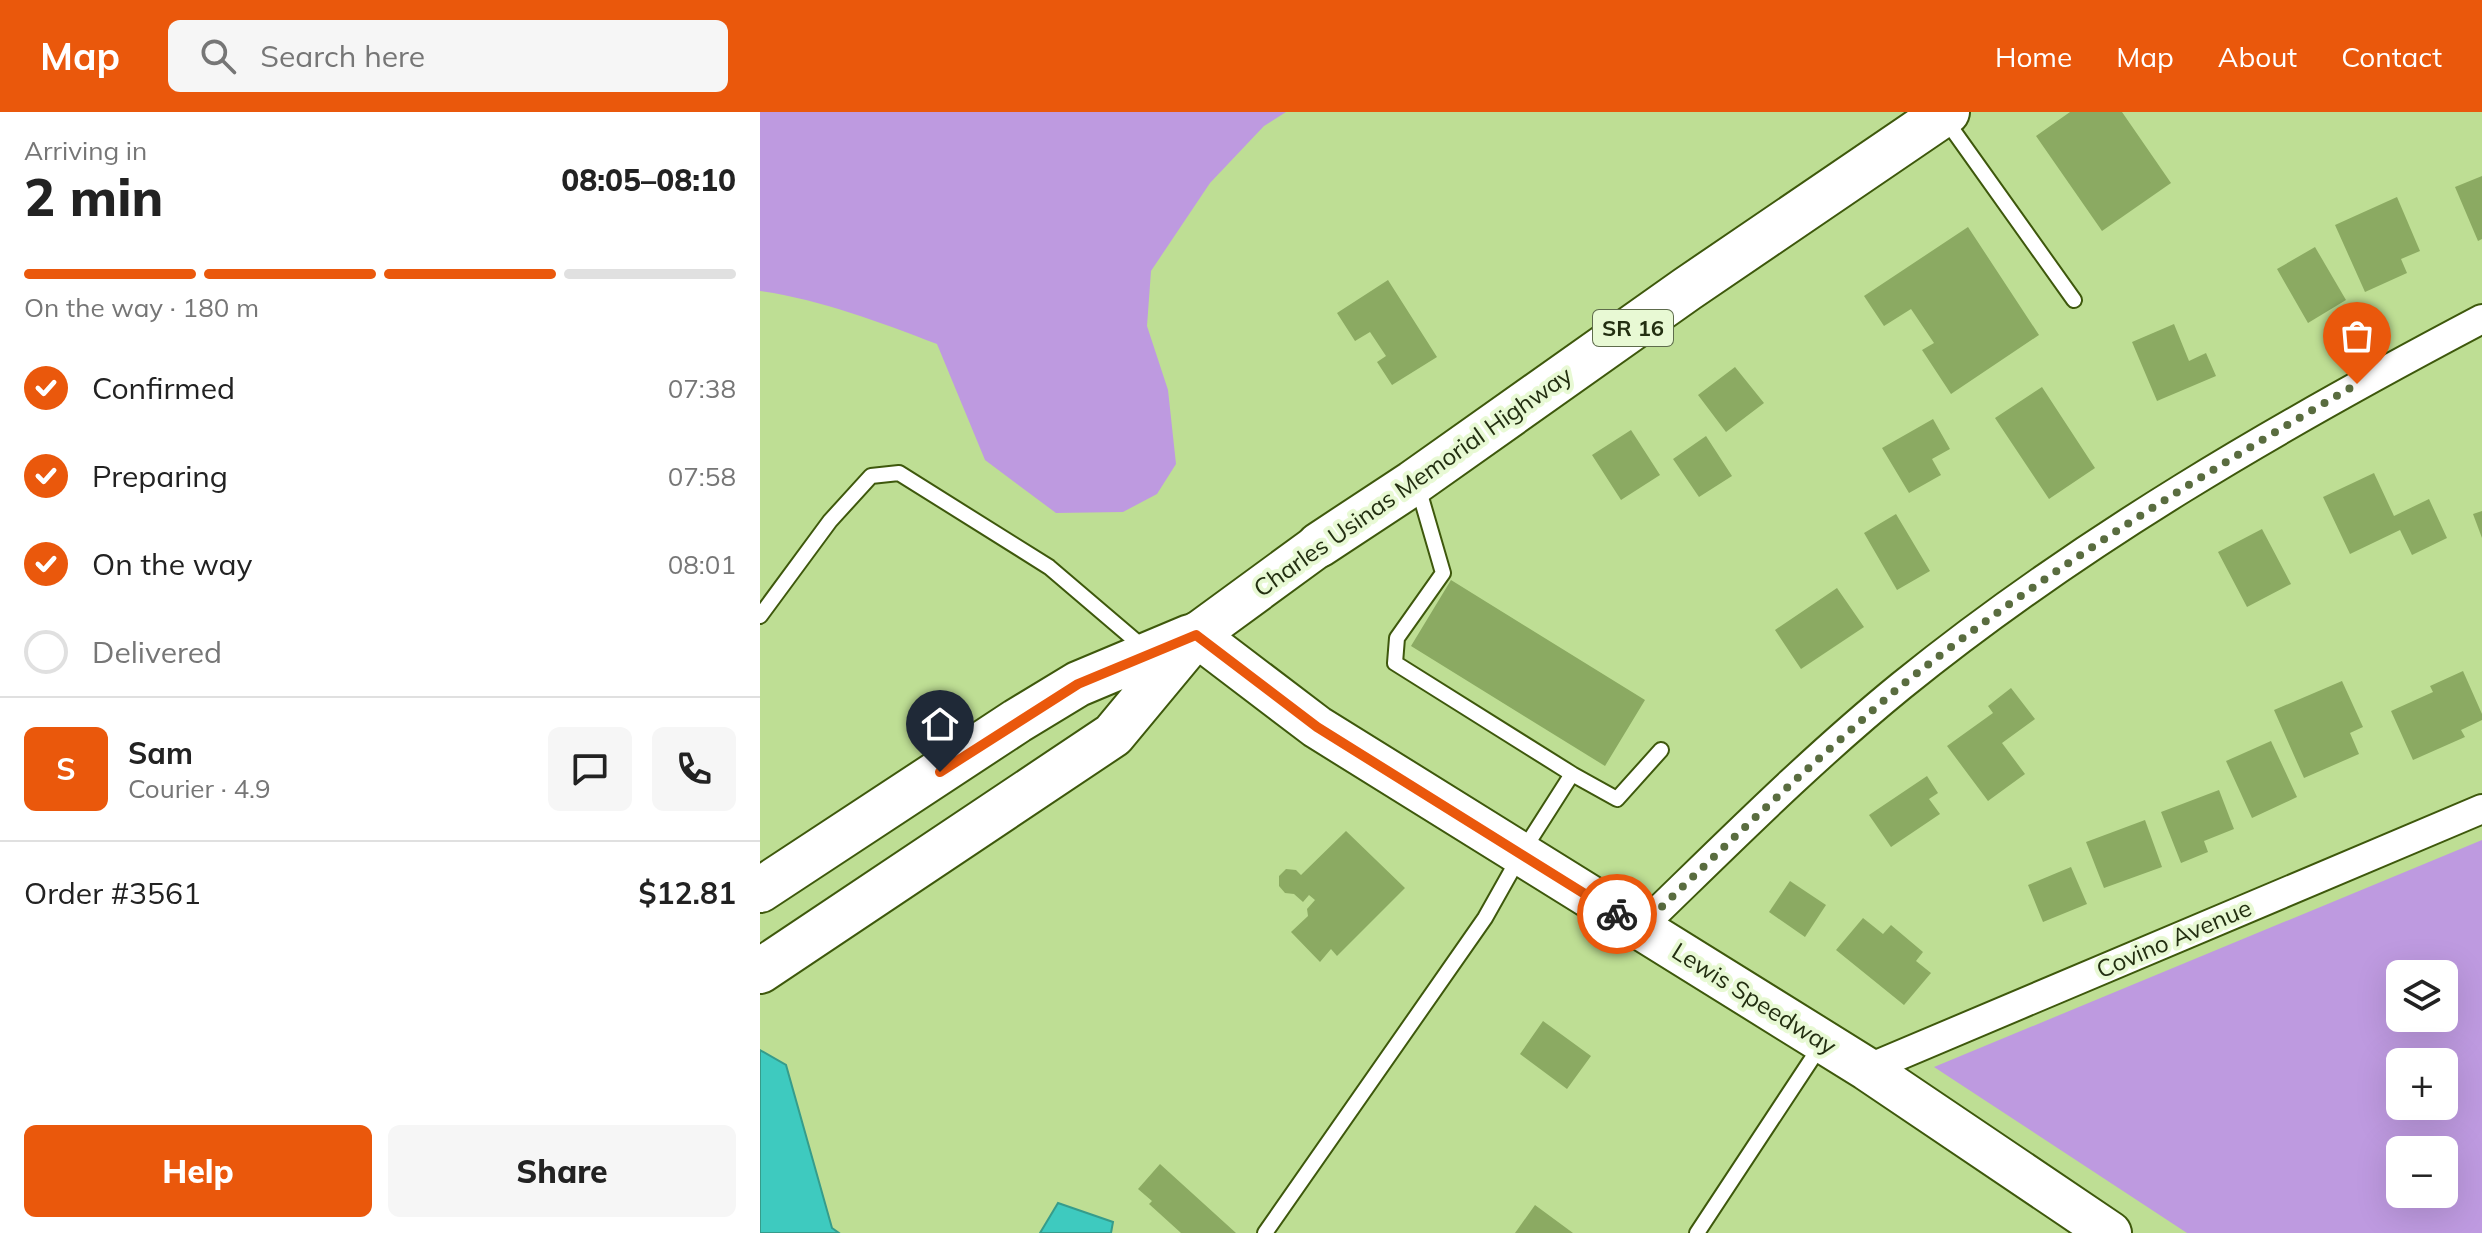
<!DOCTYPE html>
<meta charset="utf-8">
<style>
:root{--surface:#fff;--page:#f6f6f6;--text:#222;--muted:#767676;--line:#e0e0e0;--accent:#ea580c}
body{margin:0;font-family:Mulish,sans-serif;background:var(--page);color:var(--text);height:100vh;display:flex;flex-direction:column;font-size:30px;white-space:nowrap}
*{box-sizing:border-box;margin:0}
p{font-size:26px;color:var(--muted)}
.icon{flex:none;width:44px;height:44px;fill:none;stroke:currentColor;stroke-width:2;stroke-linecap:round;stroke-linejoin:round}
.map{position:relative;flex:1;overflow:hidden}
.side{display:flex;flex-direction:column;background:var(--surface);width:760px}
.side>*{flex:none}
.fabs{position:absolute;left:1626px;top:848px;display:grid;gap:16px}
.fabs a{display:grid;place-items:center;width:72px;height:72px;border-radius:12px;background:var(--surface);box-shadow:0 8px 32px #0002;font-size:40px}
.pin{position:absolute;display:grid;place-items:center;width:68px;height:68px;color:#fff;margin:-82px -34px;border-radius:50% 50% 50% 0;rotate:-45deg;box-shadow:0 0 8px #0007}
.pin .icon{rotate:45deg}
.courier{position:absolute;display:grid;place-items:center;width:80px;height:80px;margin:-40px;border:6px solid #ea580c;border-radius:50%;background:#fff;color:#222;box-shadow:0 2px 10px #0007}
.summary em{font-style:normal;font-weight:800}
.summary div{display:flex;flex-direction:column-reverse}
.summary{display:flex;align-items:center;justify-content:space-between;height:136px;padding:0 24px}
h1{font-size:52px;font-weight:800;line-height:60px}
.bar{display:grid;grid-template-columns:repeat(4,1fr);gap:12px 8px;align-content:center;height:96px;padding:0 24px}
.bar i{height:10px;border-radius:6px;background:var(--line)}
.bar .selected{background:var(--accent)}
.bar p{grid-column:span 4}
.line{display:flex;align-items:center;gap:20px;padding:0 24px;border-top:2px solid var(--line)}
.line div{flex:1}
.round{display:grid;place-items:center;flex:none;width:84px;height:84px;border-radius:12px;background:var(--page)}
ol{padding:0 24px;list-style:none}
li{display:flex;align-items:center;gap:24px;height:88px}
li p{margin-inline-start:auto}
li .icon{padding:8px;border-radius:50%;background:var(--accent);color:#fff;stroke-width:4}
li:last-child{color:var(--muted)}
li i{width:44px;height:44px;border:4px solid var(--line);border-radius:50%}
.button{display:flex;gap:16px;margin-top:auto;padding:16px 24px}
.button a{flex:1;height:92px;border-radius:12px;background:var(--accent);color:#fff;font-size:32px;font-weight:800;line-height:92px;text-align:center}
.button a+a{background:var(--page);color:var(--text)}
header{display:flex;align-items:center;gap:48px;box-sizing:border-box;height:112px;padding:0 40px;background:var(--accent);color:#fff}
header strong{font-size:38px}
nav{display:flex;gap:44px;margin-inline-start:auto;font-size:28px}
.search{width:560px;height:72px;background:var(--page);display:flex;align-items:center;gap:20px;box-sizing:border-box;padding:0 28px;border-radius:12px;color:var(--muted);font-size:30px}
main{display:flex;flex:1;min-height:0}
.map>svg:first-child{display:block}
.green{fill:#be9ae0;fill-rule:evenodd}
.water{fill:#3ecabf;stroke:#369c8b;stroke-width:2}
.building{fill:#8baa62}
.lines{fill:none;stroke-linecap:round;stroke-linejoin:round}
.service-casing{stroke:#3e580c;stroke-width:18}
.minor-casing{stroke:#3e580c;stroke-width:32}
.primary-casing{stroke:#3e580c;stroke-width:46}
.trunk-casing{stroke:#3e580c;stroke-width:48}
.service{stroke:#fff;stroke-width:14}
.minor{stroke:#fff;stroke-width:28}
.primary{stroke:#fff;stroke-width:42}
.trunk{stroke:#fff;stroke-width:44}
.done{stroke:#596c3f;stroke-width:8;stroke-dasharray:0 14.4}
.route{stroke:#ea580c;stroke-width:10}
.labels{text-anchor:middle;stroke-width:8;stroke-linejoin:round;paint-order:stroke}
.shield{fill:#e8f9d4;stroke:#5e6c4c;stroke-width:2}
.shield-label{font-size:22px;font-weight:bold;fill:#232f11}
.street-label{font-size:24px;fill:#232f11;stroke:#e8f9d4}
</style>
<header>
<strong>Map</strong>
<div class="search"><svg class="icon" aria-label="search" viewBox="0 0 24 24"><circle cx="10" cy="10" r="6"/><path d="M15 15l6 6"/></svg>Search here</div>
<nav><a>Home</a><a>Map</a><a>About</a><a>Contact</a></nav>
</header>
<main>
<section class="side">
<div class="summary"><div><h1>2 min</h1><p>Arriving in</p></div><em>08:05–08:10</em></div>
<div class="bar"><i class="selected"></i><i class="selected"></i><i class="selected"></i><i></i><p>On the way · 180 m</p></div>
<ol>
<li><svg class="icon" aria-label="check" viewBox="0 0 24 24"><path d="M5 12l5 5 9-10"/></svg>Confirmed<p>07:38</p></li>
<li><svg class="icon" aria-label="check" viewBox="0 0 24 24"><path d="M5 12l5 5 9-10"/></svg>Preparing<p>07:58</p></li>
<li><svg class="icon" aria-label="check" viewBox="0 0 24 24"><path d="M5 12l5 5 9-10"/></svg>On the way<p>08:01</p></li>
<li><i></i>Delivered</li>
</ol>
<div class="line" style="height:144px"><b class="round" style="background:var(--accent);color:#fff">S</b><div><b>Sam</b><p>Courier · 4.9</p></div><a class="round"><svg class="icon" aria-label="chat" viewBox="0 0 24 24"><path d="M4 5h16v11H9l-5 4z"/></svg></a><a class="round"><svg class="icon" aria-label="phone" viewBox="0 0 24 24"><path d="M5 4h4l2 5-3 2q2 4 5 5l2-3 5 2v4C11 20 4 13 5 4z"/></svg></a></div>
<div class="line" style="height:104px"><div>Order #3561</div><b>$12.81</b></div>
<div class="button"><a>Help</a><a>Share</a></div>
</section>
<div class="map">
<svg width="1722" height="1121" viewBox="0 0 1722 1121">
<rect width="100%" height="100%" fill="#bede94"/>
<path class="green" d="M0,0H526L504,14L450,71L391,159L387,214L408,278L416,352L397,382L363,400L296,401L225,348L177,232C119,210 62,188 0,179Z
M1722,728V1121H1427L1174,955ZM1640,862H1684V906H1640ZM1640,950H1684V994H1640ZM1684,1038V1082H1640V1038Z"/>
<path class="water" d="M0,938L26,953L72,1116L79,1121H0Z
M298,1091L353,1110L351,1121H280Z"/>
<path class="building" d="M1310,0H1362L1411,71L1342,119L1276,24Z
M1722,64V127L1718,129L1695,75Z
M1637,85L1660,139L1641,147L1647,161L1605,180L1575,113Z
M1208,115L1279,223L1191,282L1162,238L1174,231L1151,197L1124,214L1104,184Z
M1555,135L1586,188L1548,211L1517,157Z
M628,168L677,245L632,273L617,250L626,244L610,220L595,229L577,201Z
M1414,212L1429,249L1446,241L1456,264L1397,289L1372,230Z
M975,255L1004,291L966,320L938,283Z
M1282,275L1335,356L1289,387L1235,306Z
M1173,307L1190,337L1172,347L1181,363L1149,381L1122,336Z
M871,318L900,363L861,388L832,343Z
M946,324L972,364L939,385L913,347Z
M1614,361L1634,404L1669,387L1687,426L1652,443L1640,418L1590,442L1563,385Z
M1722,399V426L1713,402Z
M1136,402L1170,459L1137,478L1104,421Z
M1502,417L1531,472L1487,495L1458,440Z
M691,468L885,588L845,654L651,534Z
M1077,476L1104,515L1041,557L1015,518Z
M1703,559L1722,602V608L1701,618L1705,625L1653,648L1631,599L1673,580L1670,574Z
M1582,569L1603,615L1590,621L1599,642L1544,666L1514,598Z
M1251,576L1275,607L1242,631L1265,662L1228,689L1187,634L1233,601L1228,594Z
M1511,629L1537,685L1492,706L1466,649Z
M1167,664L1178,681L1169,687L1180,702L1131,735L1109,703Z
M1459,678L1474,717L1444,729L1448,740L1421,751L1401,700Z
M1385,708L1402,755L1344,776L1326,730Z
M586,719L645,776L577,844L571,837L560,850L531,820L548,804L547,797L555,788L549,783L543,790L534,782L525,781L519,774V764L526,757L536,758L541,763Z
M1311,755L1327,792L1283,810L1268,773Z
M1030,769L1066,793L1045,825L1009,800Z
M1103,806L1123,822L1131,813L1163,840L1156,849L1171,861L1144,893L1076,838Z
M783,909L831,944L807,977L760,942Z
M400,1052L476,1121H421L389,1092L392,1089L378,1077Z
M775,1093L813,1121H755Z"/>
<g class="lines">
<g class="service-casing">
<path id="service" d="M1185,7L1314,188
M0,504L70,409L111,364L139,361L289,455L384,536
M812,662L857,687L901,638
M505,1121L725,806L761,742L812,662L635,551L637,526L683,461L658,375
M937,1121L1061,933"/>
</g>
<g class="minor-casing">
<path id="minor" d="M880,816C965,734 1049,649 1141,574C1320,429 1519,314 1722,207
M1107,957L1722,697"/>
</g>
<g class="primary-casing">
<path id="primary" d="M559,433L436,523L557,615L1107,957L1350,1121"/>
</g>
<g class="trunk-casing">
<path id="trunk" d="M559,433L653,371L927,177L1187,0
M0,778L257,609L318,572L430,525
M0,859L353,623L436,523"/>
</g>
<use href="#service" class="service"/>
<use href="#minor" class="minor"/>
<use href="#primary" class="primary"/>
<use href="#trunk" class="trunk"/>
</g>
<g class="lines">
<path class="done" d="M857,802L880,816C944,754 1007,693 1074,633C1097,613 1119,592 1142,573C1285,459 1439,364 1597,272"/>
<path class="route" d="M180,660L318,572L436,523L557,615L857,802"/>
</g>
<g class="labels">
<rect class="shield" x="833" y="198" width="80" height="36" rx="6"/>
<g class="shield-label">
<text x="873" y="224">SR 16</text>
</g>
<g class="street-label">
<text transform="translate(653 370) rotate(-35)" y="8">Charles Usinas Memorial Highway</text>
<text transform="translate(1414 827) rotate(-23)" y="8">Covino Avenue</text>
<text transform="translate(994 887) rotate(32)" y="8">Lewis Speedway</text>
</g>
</g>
</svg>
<div class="fabs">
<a><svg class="icon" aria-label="layers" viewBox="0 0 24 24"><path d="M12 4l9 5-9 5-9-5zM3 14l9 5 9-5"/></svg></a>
<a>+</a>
<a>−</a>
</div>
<div class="pin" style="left:1597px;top:272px;background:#ea580c"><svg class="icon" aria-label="bag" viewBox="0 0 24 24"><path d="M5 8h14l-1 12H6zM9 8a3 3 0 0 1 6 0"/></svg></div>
<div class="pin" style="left:180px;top:660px;background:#1f2937"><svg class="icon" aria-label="home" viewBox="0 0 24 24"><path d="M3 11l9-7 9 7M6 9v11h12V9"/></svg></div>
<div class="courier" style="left:857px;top:802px"><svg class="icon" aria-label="bike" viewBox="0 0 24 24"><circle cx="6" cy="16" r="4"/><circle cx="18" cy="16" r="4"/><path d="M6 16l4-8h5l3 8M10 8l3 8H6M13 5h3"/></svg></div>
</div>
</main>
